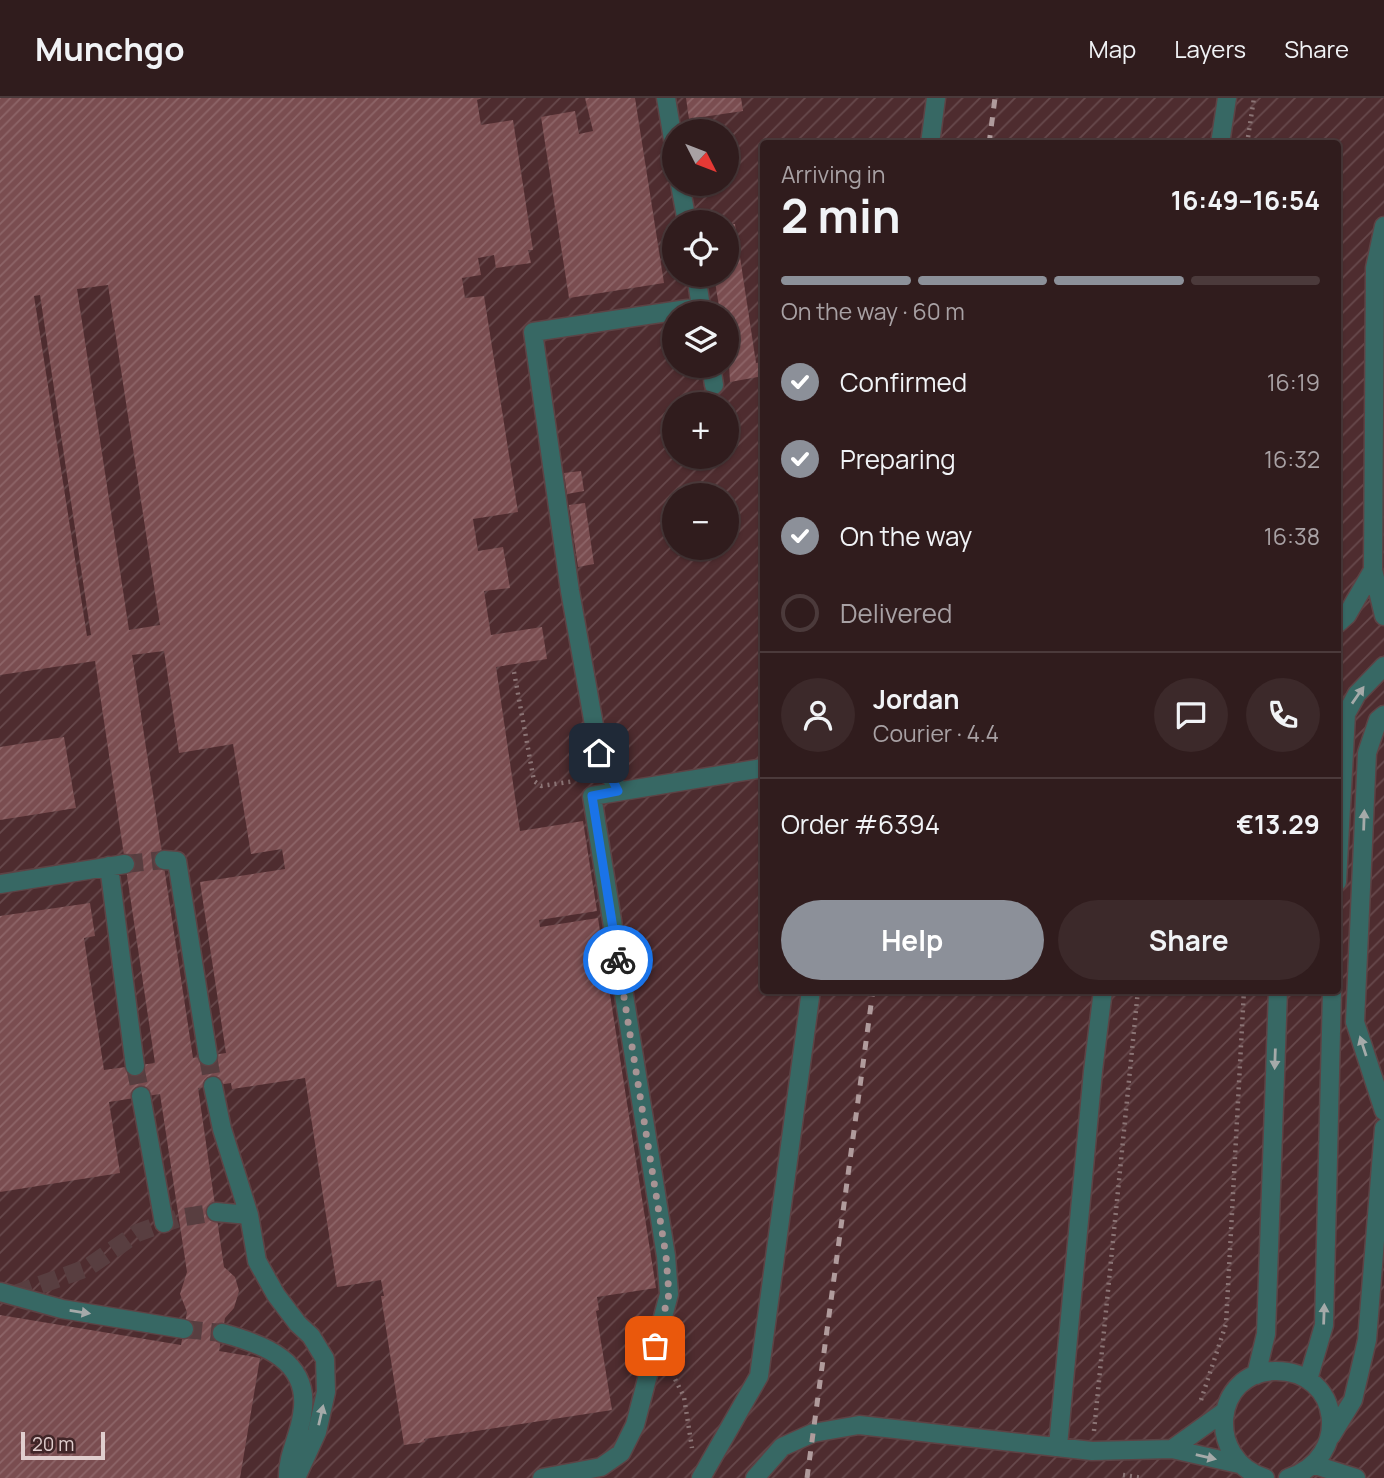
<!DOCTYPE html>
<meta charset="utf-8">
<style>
:root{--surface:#301c1d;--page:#3c292a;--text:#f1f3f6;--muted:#a8a1a4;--line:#4b3a3b;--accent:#8c9099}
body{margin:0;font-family:Manrope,sans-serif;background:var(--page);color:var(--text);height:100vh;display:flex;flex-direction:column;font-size:26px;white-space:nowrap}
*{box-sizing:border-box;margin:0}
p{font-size:23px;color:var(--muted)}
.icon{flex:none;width:38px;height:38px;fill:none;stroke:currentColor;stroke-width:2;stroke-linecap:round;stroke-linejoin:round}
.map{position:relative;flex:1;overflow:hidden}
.sheet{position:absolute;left:760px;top:42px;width:581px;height:854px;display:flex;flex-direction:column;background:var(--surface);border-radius:7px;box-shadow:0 2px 5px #0004,0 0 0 2px var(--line)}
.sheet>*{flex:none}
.needle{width:46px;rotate:132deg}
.controls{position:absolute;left:662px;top:21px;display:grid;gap:14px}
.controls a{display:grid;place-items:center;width:77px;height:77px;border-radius:50%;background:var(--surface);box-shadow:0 2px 5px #0004,0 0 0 2px var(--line);font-size:35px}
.scale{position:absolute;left:21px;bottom:18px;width:84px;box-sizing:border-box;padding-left:7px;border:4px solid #e0cece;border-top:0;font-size:19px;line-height:24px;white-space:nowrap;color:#e0cece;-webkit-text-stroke:5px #402527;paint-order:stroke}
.pin{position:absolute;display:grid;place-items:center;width:60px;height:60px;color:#fff;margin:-30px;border-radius:14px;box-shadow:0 4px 10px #0006}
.courier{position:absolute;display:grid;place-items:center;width:70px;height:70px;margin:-35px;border:5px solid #1a73e8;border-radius:50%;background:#fff;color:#222;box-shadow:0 2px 9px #0007}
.headline em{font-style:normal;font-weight:700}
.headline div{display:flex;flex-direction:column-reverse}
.headline{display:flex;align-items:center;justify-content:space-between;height:119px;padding:0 21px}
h1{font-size:46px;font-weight:700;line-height:52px}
.bar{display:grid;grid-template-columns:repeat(4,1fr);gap:10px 7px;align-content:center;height:84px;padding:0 21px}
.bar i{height:9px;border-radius:5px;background:var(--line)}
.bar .active{background:var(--accent)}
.bar p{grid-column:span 4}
.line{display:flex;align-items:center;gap:18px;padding:0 21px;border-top:2px solid var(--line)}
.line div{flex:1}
.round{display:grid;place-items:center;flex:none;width:74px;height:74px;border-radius:37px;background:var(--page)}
ol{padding:0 21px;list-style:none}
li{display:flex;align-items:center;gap:21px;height:77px}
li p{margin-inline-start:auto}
li .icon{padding:7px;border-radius:50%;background:var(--accent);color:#fff;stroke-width:4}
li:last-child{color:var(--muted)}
li i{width:38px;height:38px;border:4px solid var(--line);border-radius:50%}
.button{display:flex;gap:14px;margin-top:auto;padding:14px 21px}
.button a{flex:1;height:80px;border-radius:42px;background:var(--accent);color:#fff;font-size:28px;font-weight:700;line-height:80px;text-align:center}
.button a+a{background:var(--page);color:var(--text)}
header{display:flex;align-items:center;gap:42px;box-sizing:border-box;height:98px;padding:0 35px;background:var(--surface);border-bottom:2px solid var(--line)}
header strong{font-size:33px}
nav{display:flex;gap:38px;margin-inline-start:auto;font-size:24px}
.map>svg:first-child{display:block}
.industrial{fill:url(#industrial-furrows);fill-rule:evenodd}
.building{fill:url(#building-hatch);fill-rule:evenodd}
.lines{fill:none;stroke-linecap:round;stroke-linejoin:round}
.minor-tunnel{stroke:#583e40;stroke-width:18;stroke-dasharray:18 9;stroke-linecap:butt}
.minor-casing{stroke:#5d4345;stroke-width:21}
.path{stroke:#8b7475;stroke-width:4.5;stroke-dasharray:2 5;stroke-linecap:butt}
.minor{stroke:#376864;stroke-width:18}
.rail{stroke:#b09b9c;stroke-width:5;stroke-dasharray:9 9;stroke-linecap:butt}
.oneway{fill:#a5aaa9}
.done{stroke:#a89394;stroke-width:7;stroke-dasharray:0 12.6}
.route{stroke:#1a73e8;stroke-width:9}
</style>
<header>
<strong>Munchgo</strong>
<nav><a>Map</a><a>Layers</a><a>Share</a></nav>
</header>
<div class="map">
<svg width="1384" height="1380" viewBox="0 0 1384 1380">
<defs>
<pattern id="industrial-furrows" width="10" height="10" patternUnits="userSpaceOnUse" patternTransform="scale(1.75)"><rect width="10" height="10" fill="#4e2c2f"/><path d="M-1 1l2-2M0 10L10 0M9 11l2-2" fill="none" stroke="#67494c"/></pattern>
<pattern id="building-hatch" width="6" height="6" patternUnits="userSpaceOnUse" patternTransform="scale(1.75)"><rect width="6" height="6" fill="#7a4d50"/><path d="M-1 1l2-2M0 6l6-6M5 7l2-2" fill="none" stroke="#8d6568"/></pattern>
</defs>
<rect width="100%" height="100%" fill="#402527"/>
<path class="industrial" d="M0,0H1384V1380H0ZM674,33H726V86H674ZM763,46H1337V892H763ZM674,124H726V177H674ZM674,215H726V268H674ZM674,306H726V359H674ZM674,397H726V450H674Z"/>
<path class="building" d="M0,0H482L477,2L481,27L513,22L533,152H528L531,165L496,170L494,157L478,160L481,177L462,180L465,200L484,198L518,414L473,421L478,453L503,449L510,490L484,493L491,537L542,529L547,561L496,569L520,733L583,723L597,813L539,822L540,829L598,820L656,1190L597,1199L599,1212L596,1213L612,1312L424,1341L425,1344L404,1347L381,1198H384L381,1182L337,1189L305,980L232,991L231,985L198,990L224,1169L235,1179L239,1193L234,1210L225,1220L219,1253L260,1260L240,1380H0V1217L181,1247L187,1214L180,1196L187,1174L160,996L109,1004L120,1075L0,1094V818L90,805L95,838L84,840L104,972L155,965L95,563L0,577ZM108,187L160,527L129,532L77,191ZM40,197L91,537L87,538L34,198ZM164,553L179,655L233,646L251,756L282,751L285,771L200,784L226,955L193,960L132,557Z
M585,0H635L664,185L569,200L541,19L575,13L579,36L593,33Z
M686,0H741L743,13L689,21Z
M735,126L756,265L762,264L763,278L730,284L726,215H720L714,177H726V127Z
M581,373L584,393L567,396L564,375Z
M585,405L594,466L578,469L569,407Z
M64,639L76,710L0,722V649Z"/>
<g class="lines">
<path class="minor-tunnel" d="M125,766L164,762
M208,958L213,988
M135,968L141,998
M15,1196L87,1170L137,1135L179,1120L216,1114
M184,1231L222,1235"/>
<g class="minor-casing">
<path id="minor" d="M666,0L674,47
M930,46L936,0
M1220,46L1227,0
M680,86L687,124
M696,177L702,215
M711,268L714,287
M1373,472L1384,518
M1337,526L1347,517L1373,472L1375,170L1384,128
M1384,617L1378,622L1367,655L1355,924L1384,1013
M618,693L599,655L570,493L533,234L701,209
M164,762L177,763L208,958
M109,768L135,968
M1337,784L1346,616L1357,596L1384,568
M0,786L125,766
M213,988L222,1031L249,1117L257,1163L276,1197L298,1226L311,1238L325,1261L326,1294L317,1334L296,1380
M141,998L164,1125
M216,1114L249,1117
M0,1194L62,1211L184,1231
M222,1235C263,1246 312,1263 302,1317C299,1339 287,1358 288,1380
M1256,1277L1266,1236L1278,892
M1308,1282L1324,1227L1332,892
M1331,1338L1353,1302L1367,1242L1384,1030
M1058,1348L1093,973L1103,892
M1172,1351L1225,1313
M1315,1367L1356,1380
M542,1380L601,1369L621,1355L635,1327L669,1196L666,1158L592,698L763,670
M701,1380L759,1278L811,892
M755,1380L782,1349L813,1335L859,1327L1092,1353L1172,1351L1239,1366
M1265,1380C1205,1361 1213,1274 1275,1273C1342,1272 1352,1360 1288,1380"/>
</g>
<path class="path" d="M1247,46L1254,0
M514,574L534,683L541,688L575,683
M672,1275L684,1299L692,1350
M1201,1302L1226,1226L1244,892
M1094,1333L1138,892
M1123,1377L1143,1380"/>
<use href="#minor" class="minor"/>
<path class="rail" d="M989,46L995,0
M807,1380L873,892"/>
</g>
<defs><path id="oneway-solid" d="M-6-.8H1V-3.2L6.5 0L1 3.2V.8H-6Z" transform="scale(1.75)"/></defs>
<g class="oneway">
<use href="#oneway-solid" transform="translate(1358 597) rotate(-55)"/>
<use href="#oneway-solid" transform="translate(1364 722) rotate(-88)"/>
<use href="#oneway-solid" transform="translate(1363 948) rotate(-108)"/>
<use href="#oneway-solid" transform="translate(1275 961) rotate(92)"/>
<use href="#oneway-solid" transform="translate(80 1214) rotate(9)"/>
<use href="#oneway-solid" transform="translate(1324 1216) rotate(-88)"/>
<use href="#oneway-solid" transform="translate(321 1317) rotate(-77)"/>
<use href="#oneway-solid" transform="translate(1206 1359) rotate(13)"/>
</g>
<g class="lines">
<path class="done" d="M618,862L666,1158L669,1196L655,1248"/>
<path class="route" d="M599,655L618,693L592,698L618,862"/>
</g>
</svg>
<div class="controls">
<a><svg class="needle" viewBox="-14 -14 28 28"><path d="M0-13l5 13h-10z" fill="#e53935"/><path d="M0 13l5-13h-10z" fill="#a8a1a4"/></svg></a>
<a><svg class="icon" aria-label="locate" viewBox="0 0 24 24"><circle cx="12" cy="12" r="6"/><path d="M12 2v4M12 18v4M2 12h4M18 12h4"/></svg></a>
<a><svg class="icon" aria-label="layers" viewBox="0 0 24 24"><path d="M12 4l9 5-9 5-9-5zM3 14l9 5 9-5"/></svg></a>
<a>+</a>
<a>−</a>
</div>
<div class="scale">20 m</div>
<div class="pin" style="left:655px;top:1248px;background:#ea580c"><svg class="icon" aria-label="bag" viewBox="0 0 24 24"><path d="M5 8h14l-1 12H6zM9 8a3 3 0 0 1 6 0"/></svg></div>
<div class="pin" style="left:599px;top:655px;background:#1f2937"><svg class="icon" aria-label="home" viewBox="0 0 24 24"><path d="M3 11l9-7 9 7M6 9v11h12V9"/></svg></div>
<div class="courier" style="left:618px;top:862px"><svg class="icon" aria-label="bike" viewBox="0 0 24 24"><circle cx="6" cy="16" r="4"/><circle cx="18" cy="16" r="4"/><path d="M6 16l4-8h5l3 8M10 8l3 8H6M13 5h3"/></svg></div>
<section class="sheet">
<div class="headline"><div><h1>2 min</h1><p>Arriving in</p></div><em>16:49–16:54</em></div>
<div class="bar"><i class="active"></i><i class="active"></i><i class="active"></i><i></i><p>On the way · 60 m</p></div>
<ol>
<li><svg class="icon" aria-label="check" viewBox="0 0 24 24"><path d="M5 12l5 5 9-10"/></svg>Confirmed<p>16:19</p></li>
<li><svg class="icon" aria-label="check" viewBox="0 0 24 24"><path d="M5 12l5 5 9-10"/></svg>Preparing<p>16:32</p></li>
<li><svg class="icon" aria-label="check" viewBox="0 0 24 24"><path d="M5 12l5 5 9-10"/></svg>On the way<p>16:38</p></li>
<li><i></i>Delivered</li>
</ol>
<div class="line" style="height:126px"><a class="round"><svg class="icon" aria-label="person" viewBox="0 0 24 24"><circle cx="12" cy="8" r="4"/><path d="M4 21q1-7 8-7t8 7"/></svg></a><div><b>Jordan</b><p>Courier · 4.4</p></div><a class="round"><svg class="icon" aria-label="chat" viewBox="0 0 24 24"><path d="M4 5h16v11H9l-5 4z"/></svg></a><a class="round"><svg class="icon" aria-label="phone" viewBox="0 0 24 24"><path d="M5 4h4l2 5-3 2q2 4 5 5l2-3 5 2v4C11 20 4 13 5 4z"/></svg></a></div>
<div class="line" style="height:91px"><div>Order #6394</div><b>€13.29</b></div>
<div class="button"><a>Help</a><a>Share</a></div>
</section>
</div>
